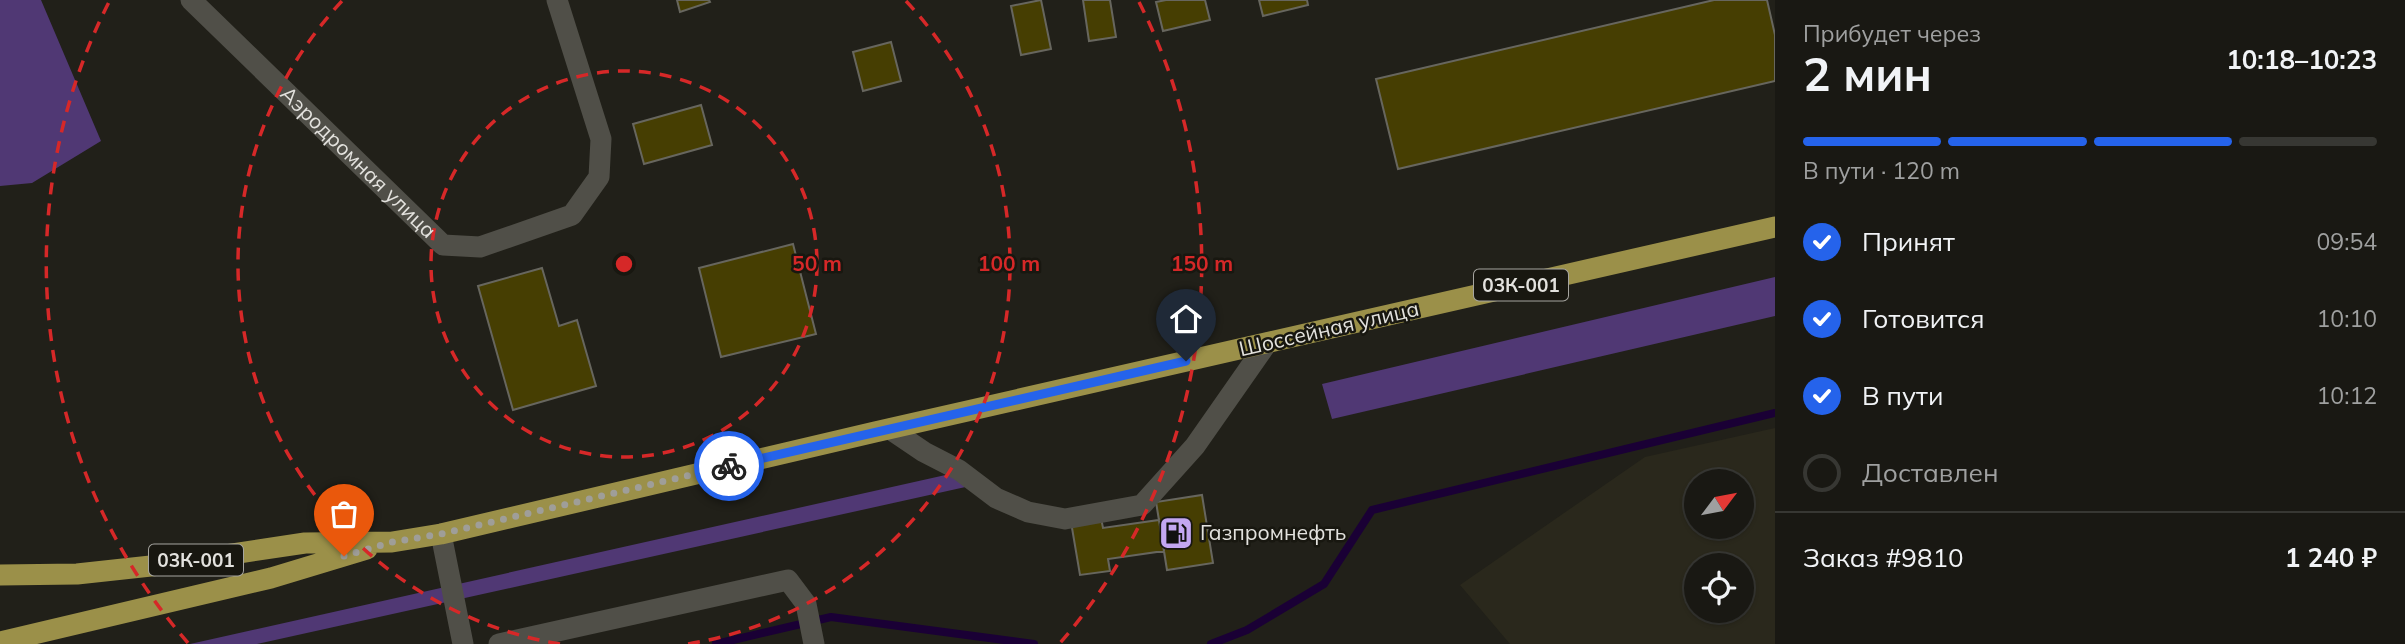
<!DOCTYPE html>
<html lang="ru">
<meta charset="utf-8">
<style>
:root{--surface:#191813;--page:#262521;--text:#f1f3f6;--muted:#9fa0a0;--line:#373733;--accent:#2563eb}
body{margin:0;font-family:Mulish,sans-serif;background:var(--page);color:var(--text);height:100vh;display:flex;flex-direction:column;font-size:26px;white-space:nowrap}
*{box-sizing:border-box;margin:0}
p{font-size:23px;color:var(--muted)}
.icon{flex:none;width:38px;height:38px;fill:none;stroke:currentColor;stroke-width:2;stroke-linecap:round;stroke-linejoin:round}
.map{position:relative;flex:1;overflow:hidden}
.details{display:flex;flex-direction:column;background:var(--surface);width:630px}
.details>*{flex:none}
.needle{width:46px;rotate:58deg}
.buttons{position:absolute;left:1684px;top:469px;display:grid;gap:14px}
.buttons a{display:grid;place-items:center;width:70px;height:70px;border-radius:50%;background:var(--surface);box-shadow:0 2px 5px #0004,0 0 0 2px var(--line);font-size:35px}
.pin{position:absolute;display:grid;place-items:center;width:60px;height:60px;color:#fff;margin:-72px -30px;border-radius:50% 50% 50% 0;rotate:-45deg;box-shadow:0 0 7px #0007}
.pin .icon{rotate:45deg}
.courier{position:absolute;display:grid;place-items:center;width:70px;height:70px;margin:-35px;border:5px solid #2563eb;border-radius:50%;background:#fff;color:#222;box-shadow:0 2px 9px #0007}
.head em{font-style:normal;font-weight:700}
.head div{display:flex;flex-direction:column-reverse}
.head{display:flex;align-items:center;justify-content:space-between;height:119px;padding:0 28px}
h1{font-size:46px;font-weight:700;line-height:52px}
.bar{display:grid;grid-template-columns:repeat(4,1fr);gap:10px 7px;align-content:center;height:84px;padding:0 28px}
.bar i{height:9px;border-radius:5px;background:var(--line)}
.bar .selected{background:var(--accent)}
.bar p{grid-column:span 4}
.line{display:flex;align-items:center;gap:18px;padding:0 28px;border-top:2px solid var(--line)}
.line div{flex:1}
ol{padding:0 28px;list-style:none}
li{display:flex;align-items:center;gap:21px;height:77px}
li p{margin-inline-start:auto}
li .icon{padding:7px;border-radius:50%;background:var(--accent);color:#fff;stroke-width:4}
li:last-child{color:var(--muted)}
li i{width:38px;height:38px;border:4px solid var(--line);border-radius:50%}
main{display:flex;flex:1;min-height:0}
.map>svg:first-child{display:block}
.built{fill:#2a281c;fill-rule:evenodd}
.green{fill:#503874}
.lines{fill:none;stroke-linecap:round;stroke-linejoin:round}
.stream{stroke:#1a0035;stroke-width:8}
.building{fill:#463e02;stroke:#67665e;stroke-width:2}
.minor{stroke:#504f48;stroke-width:21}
.major{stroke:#9b9049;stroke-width:21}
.done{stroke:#9f9e99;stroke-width:7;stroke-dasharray:0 12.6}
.route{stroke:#2563eb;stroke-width:9}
.ring{fill:none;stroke:#d62828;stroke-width:3.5;stroke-dasharray:12 9}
.labels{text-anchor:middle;stroke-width:5;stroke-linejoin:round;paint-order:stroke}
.shield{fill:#181710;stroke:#a6a5a0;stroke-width:2}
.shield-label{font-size:19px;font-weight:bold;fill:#e3e2de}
.street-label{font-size:21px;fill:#e3e2de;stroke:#181710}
.poi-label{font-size:21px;fill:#e3e2de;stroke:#181710;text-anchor:start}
.centre{fill:#d62828;stroke:#181710;stroke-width:3.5}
.ring-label{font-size:21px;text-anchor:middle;font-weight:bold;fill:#d62828;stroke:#181710;stroke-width:5;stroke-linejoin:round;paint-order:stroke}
</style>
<main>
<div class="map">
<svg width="1775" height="644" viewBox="0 0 1775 644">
<rect width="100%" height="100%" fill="#212019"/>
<path class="built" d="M1775,428V644H1510L1460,585L1645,457ZM1696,481H1741V527H1696ZM1696,565H1741V611H1696Z"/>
<path class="green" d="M0,0H41L101,141L32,183L0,186Z
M1775,277V316L1332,419L1322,384Z
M950,474L970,486L257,644H190Z"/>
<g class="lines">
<path class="stream" d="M716,644L831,617L1034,644
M1211,644L1247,630L1324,584L1372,510L1775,413"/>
</g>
<path class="building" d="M677,0H709L710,2L680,12Z
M1041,0L1051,49L1021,55L1011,6Z
M1083,0H1110L1116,37L1089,41Z
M1166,0H1205L1210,20L1163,31L1156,2Z
M1259,0H1307L1308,5L1263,16Z
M1714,0H1767L1775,35V81L1398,169L1376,79Z
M891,42L901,81L863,91L853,52Z
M701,105L712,145L644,164L633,124Z
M793,244L816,334L721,357L699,268Z
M542,268L559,326L577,320L596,386L513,410L478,286Z
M1202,495L1213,563L1167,570L1156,502Z
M1202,495L1213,563L1167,570L1164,551L1108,559L1110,571L1080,575L1071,522L1101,518L1103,528L1159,520L1156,502Z
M1101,518L1103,528L1159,520L1164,551L1108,559L1110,571L1080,575L1071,522Z"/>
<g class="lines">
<g class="minor">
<path id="s1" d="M191,0L443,245L480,247L572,215L599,177L601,139L557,0"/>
<path d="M890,429L924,452L959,470L996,498L1028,512L1065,519L1142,505L1195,446L1267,343"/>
<path d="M441,534L463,644"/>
<path d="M499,644L788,580L806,604L814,644"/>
</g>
<path class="major" d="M0,575L77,574L160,565L305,543L392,542L441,534L875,432L1775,227
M0,642L271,578L367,549"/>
</g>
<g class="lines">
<path class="done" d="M344,556L392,542L441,534L729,466"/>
<path class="route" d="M729,466L1186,361"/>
</g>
<g class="ring">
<circle cx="624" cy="264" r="193"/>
<path d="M560 644A385 385 0 0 1 342 1M906 1A385 385 0 0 1 688 644"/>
<path d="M188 643A578 578 0 0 1 109 2M1139 2A578 578 0 0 1 1060 643"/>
</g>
<defs>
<g id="fuel-square" transform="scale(1.75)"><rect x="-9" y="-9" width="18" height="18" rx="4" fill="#c3a7f2" stroke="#181710"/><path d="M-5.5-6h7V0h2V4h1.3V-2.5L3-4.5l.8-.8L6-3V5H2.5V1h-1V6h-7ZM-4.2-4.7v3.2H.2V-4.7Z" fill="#111"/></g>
</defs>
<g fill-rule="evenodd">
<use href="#fuel-square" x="1176" y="533"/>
</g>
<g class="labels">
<g class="shield">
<rect x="1474" y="269.5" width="94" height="31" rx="5"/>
<rect x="149" y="544.5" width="94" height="31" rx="5"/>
</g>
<g class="shield-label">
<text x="1521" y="292">03К-001</text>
<text x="196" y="567">03К-001</text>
</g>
<g class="street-label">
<text dy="7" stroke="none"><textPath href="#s1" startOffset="233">Аэродромная улица</textPath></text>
<text transform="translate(1329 329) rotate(-13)" y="7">Шоссейная улица</text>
</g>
<g class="poi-label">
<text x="1200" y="540">Газпромнефть</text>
</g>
</g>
<circle cx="624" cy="264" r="10" class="centre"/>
<g class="ring-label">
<text x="817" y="271">50 m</text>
<text x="1009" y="271">100 m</text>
<text x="1202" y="271">150 m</text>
</g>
</svg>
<div class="buttons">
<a><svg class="needle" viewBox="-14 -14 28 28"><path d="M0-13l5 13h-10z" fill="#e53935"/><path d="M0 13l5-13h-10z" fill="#9fa0a0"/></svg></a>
<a><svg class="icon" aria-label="locate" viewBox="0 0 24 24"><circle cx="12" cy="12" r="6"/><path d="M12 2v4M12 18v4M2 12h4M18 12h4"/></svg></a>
</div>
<div class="pin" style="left:344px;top:556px;background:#ea580c"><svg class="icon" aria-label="bag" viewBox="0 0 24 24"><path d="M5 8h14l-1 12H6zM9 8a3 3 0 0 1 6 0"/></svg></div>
<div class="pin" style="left:1186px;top:361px;background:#1f2937"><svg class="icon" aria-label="home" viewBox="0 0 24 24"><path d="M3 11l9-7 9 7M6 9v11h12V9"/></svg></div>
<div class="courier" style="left:729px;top:466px"><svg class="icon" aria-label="bike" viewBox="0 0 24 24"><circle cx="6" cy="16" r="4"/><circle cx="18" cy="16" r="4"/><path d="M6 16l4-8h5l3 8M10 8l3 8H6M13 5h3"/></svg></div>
</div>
<section class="details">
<div class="head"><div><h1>2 мин</h1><p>Прибудет через</p></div><em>10:18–10:23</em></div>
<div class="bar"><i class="selected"></i><i class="selected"></i><i class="selected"></i><i></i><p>В пути · 120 m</p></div>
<ol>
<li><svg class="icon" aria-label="check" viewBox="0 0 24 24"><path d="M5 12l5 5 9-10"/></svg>Принят<p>09:54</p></li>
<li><svg class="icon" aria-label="check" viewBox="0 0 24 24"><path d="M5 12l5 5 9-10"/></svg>Готовится<p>10:10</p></li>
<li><svg class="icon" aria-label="check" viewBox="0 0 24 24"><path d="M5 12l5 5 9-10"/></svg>В пути<p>10:12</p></li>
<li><i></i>Доставлен</li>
</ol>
<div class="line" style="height:91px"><div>Заказ #9810</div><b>1 240 ₽</b></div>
</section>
</main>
